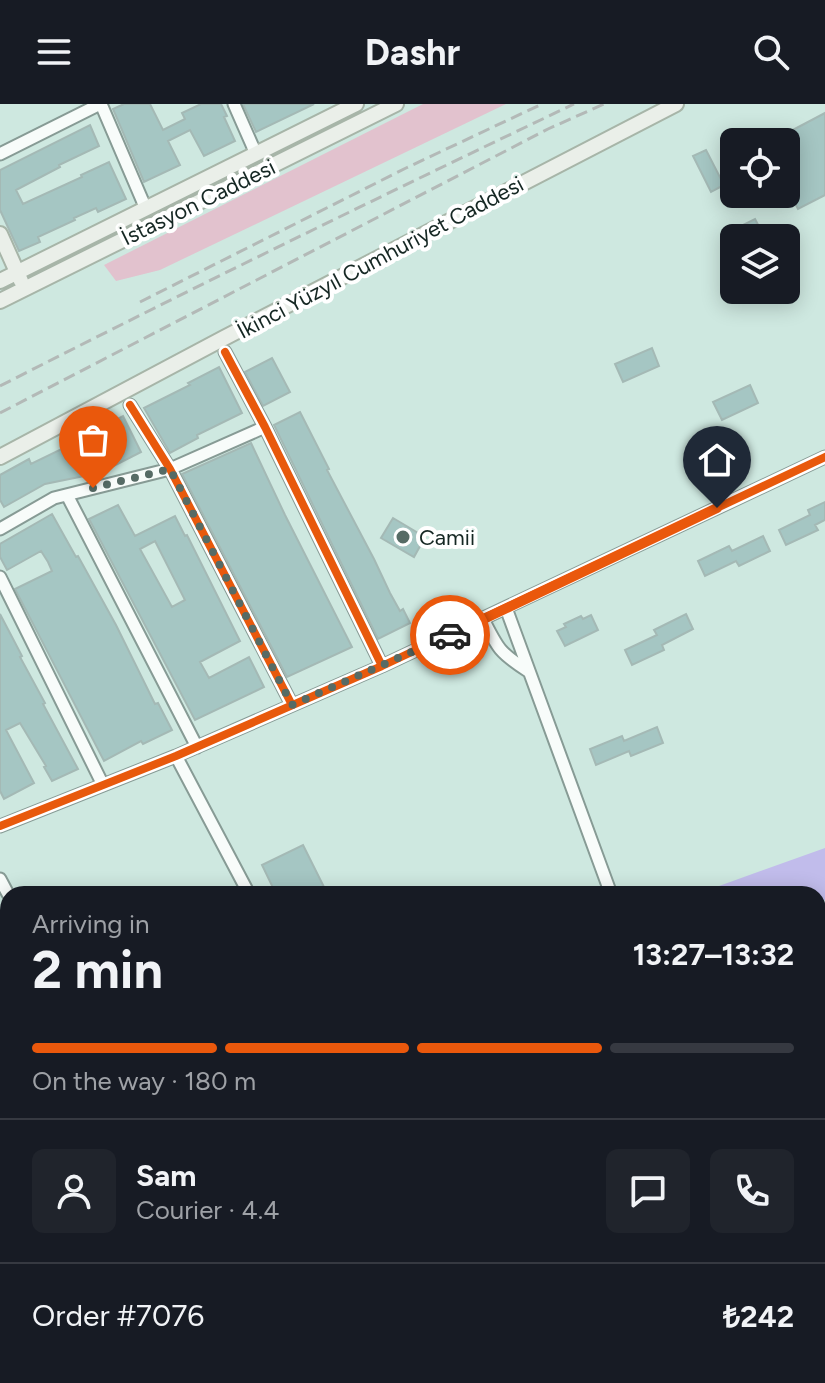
<!DOCTYPE html>
<meta charset="utf-8">
<style>
:root{--surface:#171b24;--page:#20242c;--text:#f1f3f6;--muted:#9ea1a6;--line:#363941;--accent:#ea580c}
body{margin:0;font-family:Figtree,sans-serif;background:var(--page);color:var(--text);height:100vh;display:flex;flex-direction:column;font-size:30px;white-space:nowrap}
*{box-sizing:border-box;margin:0}
p{font-size:26px;color:var(--muted)}
.icon{flex:none;width:44px;height:44px;fill:none;stroke:currentColor;stroke-width:2;stroke-linecap:round;stroke-linejoin:round}
.map{position:relative;flex:1;overflow:hidden}
.side{position:absolute;left:0px;top:782px;width:826px;height:498px;display:flex;flex-direction:column;background:var(--surface);border-radius:24px 24px 0 0;box-shadow:0 4px 20px #0003}
.side>*{flex:none}
.controls{position:absolute;left:720px;top:24px;display:grid;gap:16px}
.controls a{display:grid;place-items:center;width:80px;height:80px;border-radius:12px;background:var(--surface);box-shadow:0 4px 20px #0003;font-size:40px}
.pin{position:absolute;display:grid;place-items:center;width:68px;height:68px;color:#fff;margin:-82px -34px;border-radius:50% 50% 50% 0;rotate:-45deg;box-shadow:0 0 8px #0007}
.pin .icon{rotate:45deg}
.courier{position:absolute;display:grid;place-items:center;width:80px;height:80px;margin:-40px;border:6px solid #ea580c;border-radius:50%;background:#fff;color:#222;box-shadow:0 2px 10px #0007}
.summary em{font-style:normal;font-weight:700}
.summary div{display:flex;flex-direction:column-reverse}
.summary{display:flex;align-items:center;justify-content:space-between;height:136px;padding:0 32px}
h1{font-size:52px;font-weight:700;line-height:60px}
.bar{display:grid;grid-template-columns:repeat(4,1fr);gap:12px 8px;align-content:center;height:96px;padding:0 32px}
.bar i{height:10px;border-radius:6px;background:var(--line)}
.bar .current{background:var(--accent)}
.bar p{grid-column:span 4}
.line{display:flex;align-items:center;gap:20px;padding:0 32px;border-top:2px solid var(--line)}
.line div{flex:1}
.round{display:grid;place-items:center;flex:none;width:84px;height:84px;border-radius:12px;background:var(--page)}
header{display:flex;justify-content:space-between;align-items:center;height:104px;padding:0 32px;background:var(--surface);font-size:36px;font-weight:700}
.map>svg:first-child{display:block}
.green{fill:#e2c2ce}
.water{fill:#c1bceb}
.building{fill:#a5c6c3;stroke:#a4b9b5;stroke-width:2;fill-rule:evenodd}
.lines{fill:none;stroke-linecap:round;stroke-linejoin:round}
.minor-casing{stroke:#879b95;stroke-width:15}
.major-casing{stroke:#a7b5a8;stroke-width:18}
.minor{stroke:#f8fcfa;stroke-width:11}
.major{stroke:#eaefe9;stroke-width:14}
.rail{stroke:#b3b9b7;stroke-width:3;stroke-dasharray:12 6;stroke-linecap:butt}
.cycleway-casing{stroke:#fff;stroke-width:13}
.cycleway{stroke:#e8590c;stroke-width:8}
.done{stroke:#566b65;stroke-width:8;stroke-dasharray:0 14.4}
.route{stroke:#ea580c;stroke-width:10}
.poi-dot{fill:#566b65;stroke:#fff;stroke-width:3}
.labels{text-anchor:middle;stroke-width:8;stroke-linejoin:round;paint-order:stroke}
.street-label{font-size:22px;fill:#152723;stroke:#fff}
.poi-label{font-size:22px;fill:#152723;stroke:#fff;text-anchor:start}
</style>
<header><svg class="icon" aria-label="menu" viewBox="0 0 24 24"><path d="M4 6h16M4 12h16M4 18h16"/></svg>Dashr<svg class="icon" aria-label="search" viewBox="0 0 24 24"><circle cx="10" cy="10" r="6"/><path d="M15 15l6 6"/></svg></header>
<div class="map">
<svg width="825" height="1279" viewBox="0 0 825 1279">
<rect width="100%" height="100%" fill="#cee8e0"/>
<path class="green" d="M423,0H506L160,166L116,177L104,161Z"/>
<path class="water" d="M825,744V796L818,799V790H691L719,782Z
M8,1257V1272H60L52,1279H0V1262Z"/>
<path class="building" d="M124,0H150L163,26L185,15L182,9L201,0H221L227,12L224,13L235,37L204,52L190,26L168,37L180,61L144,78L113,5Z
M243,0H314L256,28Z
M825,9V91L798,105L786,82V38H770Z
M90,21L99,42L59,61L60,63L16,86L23,100L82,73L81,71L109,58L126,95L98,108L96,104L74,114L75,116L38,133L40,138L19,147L0,106V66Z
M706,46L724,81L711,88L693,52Z
M755,115L765,134H735L731,127Z
M652,244L659,262L623,278L615,260Z
M272,254L290,288L263,302L245,268Z
M219,263L242,309L197,331L198,334L170,349L144,304L190,281L188,279Z
M750,281L758,299L722,316L713,298Z
M300,308L329,365L327,366L374,455L390,489L400,507L403,505L410,519L378,535L274,321Z
M123,312L141,348L108,365L107,363L94,370L45,380L4,403L0,396V371L29,355L31,360L66,343L64,339L92,334L90,329Z
M251,339L285,411L352,543L287,573L182,370Z
M825,398V416L815,421L818,426L786,441L779,426L810,411L808,406Z
M118,401L135,432L175,412L185,432L187,431L240,537L200,558L209,574L249,553L264,583L195,616L89,415ZM155,437L185,496L172,503L140,445Z
M52,410L76,453L78,452L116,521L155,600L158,599L172,626L143,640L141,637L104,657L15,485L52,467L48,458L41,447L7,466L0,453V440Z
M393,414L425,433L414,453L381,434Z
M763,432L770,447L739,462L736,457L705,472L698,457L729,442L732,447Z
M0,510L22,552L20,553L45,599L43,600L78,665L52,677L44,663L46,662L20,619L6,626L34,679L4,695L0,687Z
M686,510L693,525L662,541L664,546L632,561L625,546L657,531L654,526Z
M591,511L598,526L565,542L557,527L566,523L564,520L581,512L583,515Z
M657,623L663,639L631,652L629,647L596,661L590,645L622,632L624,637Z
M303,741L324,783L310,790H276L262,761Z"/>
<g class="lines">
<g class="minor-casing">
<path id="minor" d="M101,0L146,105
M234,0L256,50
M0,50L100,0
M225,248L265,323L382,562
M130,301L170,365L292,601
M67,391L197,643
M0,425L54,394L170,365L265,323
M0,473L103,681
M506,504L611,790
M483,515C498,545 500,549 528,567
M176,652L249,790
M0,722L176,652L382,562L825,353
M0,775L8,790
M0,836L8,851
M818,871L825,868
M0,904L8,899
M0,1044L8,1057
M818,1121L825,1122
M0,1207L8,1201
M818,1221L825,1216
M785,1272L788,1279
M560,1279L569,1272
M739,1279L748,1272"/>
</g>
<g class="major-casing">
<path id="major" d="M0,130L21,177
M0,177L356,0
M0,197L396,0
M0,353L224,234L676,0
M818,827L825,825
M818,852L825,849
M113,1279L118,1272
M139,1279L145,1272"/>
</g>
<use href="#minor" class="minor"/>
<use href="#major" class="major"/>
<path class="rail" d="M140,198L406,64L542,0
M0,282C190,185 381,92 574,0
M0,309L548,25L604,0"/>
<g class="cycleway-casing">
<path id="cycleway" d="M225,248L265,323L382,562
M130,301L170,365L292,601
M0,722L176,652L382,562L825,353"/>
</g>
<use href="#cycleway" class="cycleway"/>
</g>
<g class="lines">
<path class="done" d="M93,384L170,365L292,601L450,531"/>
<path class="route" d="M450,531L717,404"/>
</g>
<circle class="poi-dot" cx="403" cy="433" r="8"/>
<g class="labels">
<g class="street-label">
<text transform="translate(198 98) rotate(-26)" y="8">İstasyon Caddesi</text>
<text transform="translate(380 153) rotate(-28)" y="8">İkinci Yüzyıl Cumhuriyet Caddesi</text>
</g>
<g class="poi-label">
<text x="419" y="441">Camii</text>
</g>
</g>
</svg>
<div class="controls">
<a><svg class="icon" aria-label="locate" viewBox="0 0 24 24"><circle cx="12" cy="12" r="6"/><path d="M12 2v4M12 18v4M2 12h4M18 12h4"/></svg></a>
<a><svg class="icon" aria-label="layers" viewBox="0 0 24 24"><path d="M12 4l9 5-9 5-9-5zM3 14l9 5 9-5"/></svg></a>
</div>
<div class="pin" style="left:93px;top:384px;background:#ea580c"><svg class="icon" aria-label="bag" viewBox="0 0 24 24"><path d="M5 8h14l-1 12H6zM9 8a3 3 0 0 1 6 0"/></svg></div>
<div class="pin" style="left:717px;top:404px;background:#1f2937"><svg class="icon" aria-label="home" viewBox="0 0 24 24"><path d="M3 11l9-7 9 7M6 9v11h12V9"/></svg></div>
<div class="courier" style="left:450px;top:531px"><svg class="icon" aria-label="car" viewBox="0 0 24 24"><path d="M5 17H2v-5l4-1 3-4h7l3 4 3 1v5h-3M9 17h6M6 11h13"/><circle cx="7" cy="17" r="2"/><circle cx="17" cy="17" r="2"/></svg></div>
<section class="side">
<div class="summary"><div><h1>2 min</h1><p>Arriving in</p></div><em>13:27–13:32</em></div>
<div class="bar"><i class="current"></i><i class="current"></i><i class="current"></i><i></i><p>On the way · 180 m</p></div>
<div class="line" style="height:144px"><a class="round"><svg class="icon" aria-label="person" viewBox="0 0 24 24"><circle cx="12" cy="8" r="4"/><path d="M4 21q1-7 8-7t8 7"/></svg></a><div><b>Sam</b><p>Courier · 4.4</p></div><a class="round"><svg class="icon" aria-label="chat" viewBox="0 0 24 24"><path d="M4 5h16v11H9l-5 4z"/></svg></a><a class="round"><svg class="icon" aria-label="phone" viewBox="0 0 24 24"><path d="M5 4h4l2 5-3 2q2 4 5 5l2-3 5 2v4C11 20 4 13 5 4z"/></svg></a></div>
<div class="line" style="height:104px"><div>Order #7076</div><b>₺242</b></div>
</section>
</div>
